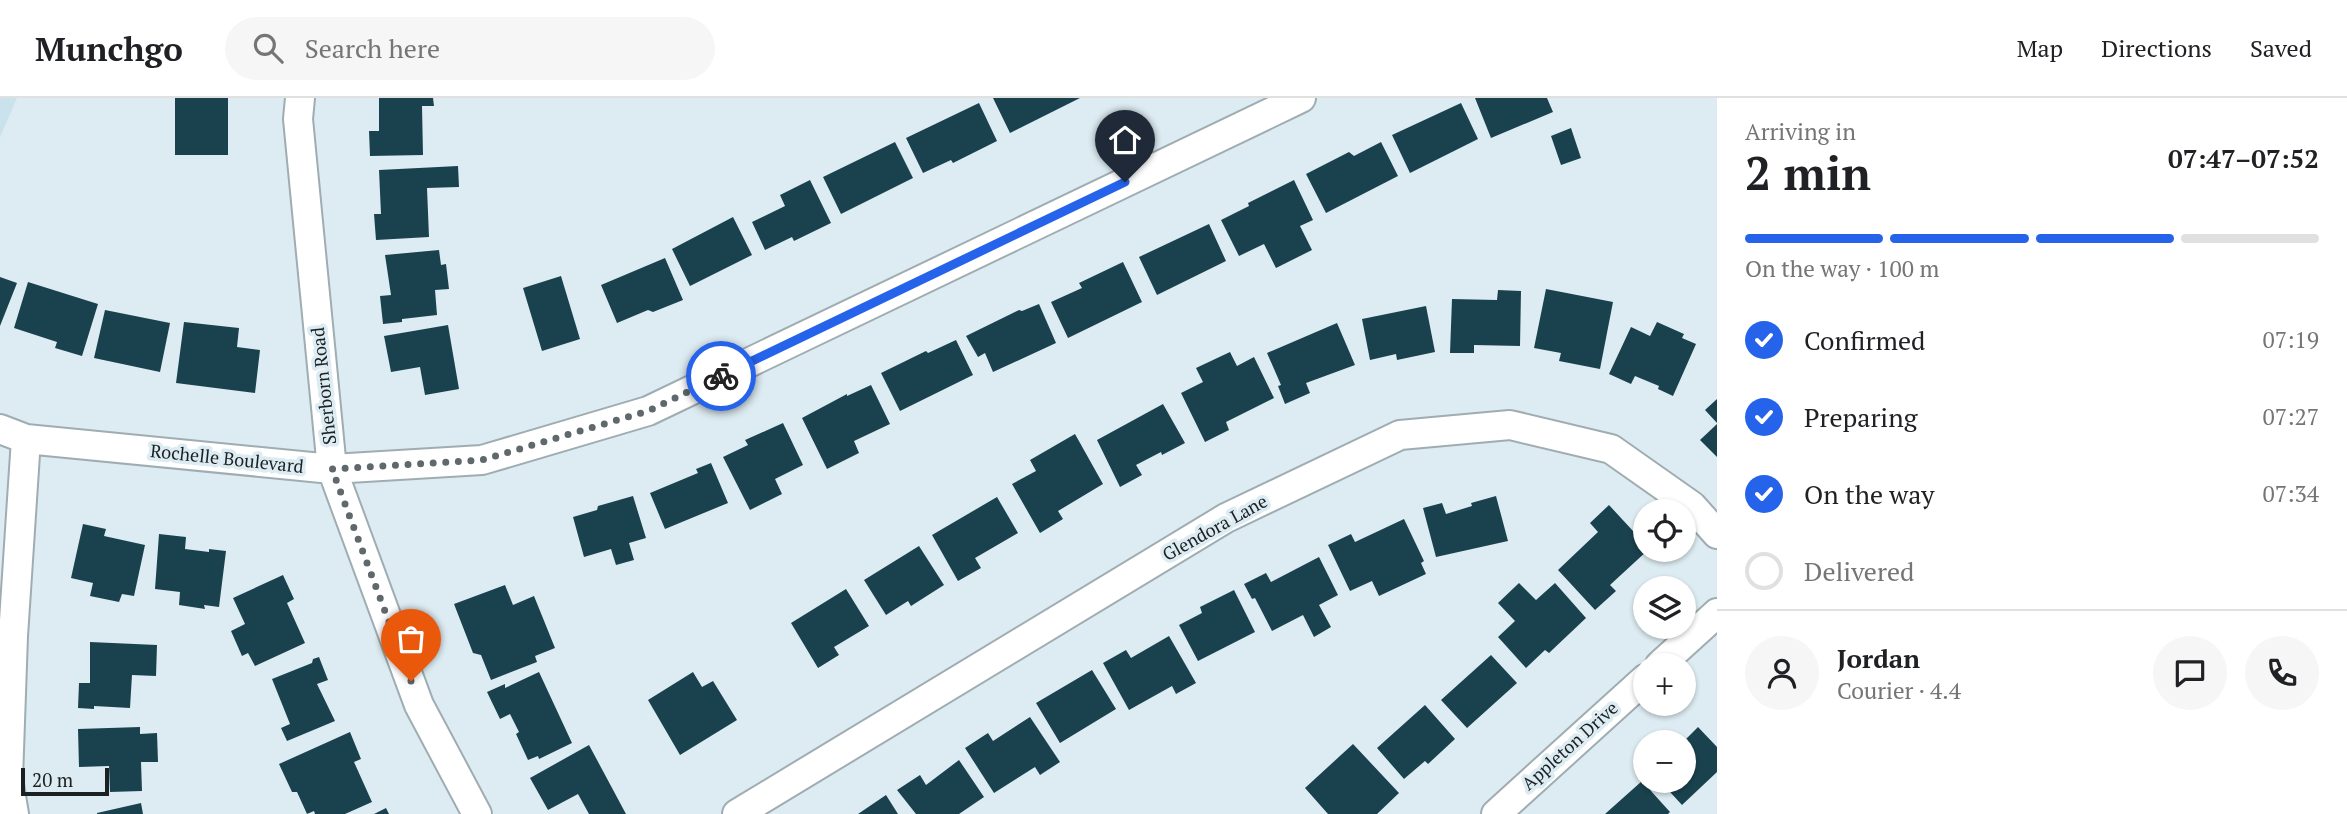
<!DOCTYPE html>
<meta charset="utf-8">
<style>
:root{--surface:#fff;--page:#f6f6f6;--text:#202124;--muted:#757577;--line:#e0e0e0;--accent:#2563eb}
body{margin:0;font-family:"PT Serif",serif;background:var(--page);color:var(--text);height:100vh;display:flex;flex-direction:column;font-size:26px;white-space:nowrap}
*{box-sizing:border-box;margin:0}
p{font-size:23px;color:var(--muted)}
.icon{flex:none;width:38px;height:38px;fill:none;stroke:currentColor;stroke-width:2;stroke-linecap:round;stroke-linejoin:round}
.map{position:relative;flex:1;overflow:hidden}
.side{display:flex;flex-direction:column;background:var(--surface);width:630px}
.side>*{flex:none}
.controls{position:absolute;left:1633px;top:401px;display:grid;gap:14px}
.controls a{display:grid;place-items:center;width:63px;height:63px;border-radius:50%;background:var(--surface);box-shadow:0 2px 5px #0004;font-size:35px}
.scale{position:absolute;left:21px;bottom:18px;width:88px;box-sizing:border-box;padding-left:7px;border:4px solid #1b2123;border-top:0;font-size:19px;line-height:24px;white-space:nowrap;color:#1b2123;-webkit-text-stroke:5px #ddecf2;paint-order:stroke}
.pin{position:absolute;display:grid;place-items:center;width:60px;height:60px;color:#fff;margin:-72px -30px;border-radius:50% 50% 50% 0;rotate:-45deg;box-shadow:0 0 7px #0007}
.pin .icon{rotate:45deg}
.courier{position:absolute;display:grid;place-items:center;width:70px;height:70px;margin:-35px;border:5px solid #2563eb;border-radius:50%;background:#fff;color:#222;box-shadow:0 2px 9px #0007}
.headline em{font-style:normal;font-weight:800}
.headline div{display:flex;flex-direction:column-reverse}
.headline{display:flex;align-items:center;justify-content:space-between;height:119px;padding:0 28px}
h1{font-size:46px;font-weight:800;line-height:52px}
.bar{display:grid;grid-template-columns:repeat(4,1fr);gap:10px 7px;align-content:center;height:84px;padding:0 28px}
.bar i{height:9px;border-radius:5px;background:var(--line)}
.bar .selected{background:var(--accent)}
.bar p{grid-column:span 4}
.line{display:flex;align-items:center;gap:18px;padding:0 28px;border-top:2px solid var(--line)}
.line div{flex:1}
.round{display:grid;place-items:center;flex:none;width:74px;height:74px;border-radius:37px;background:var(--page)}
ol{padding:0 28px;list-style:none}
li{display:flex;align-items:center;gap:21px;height:77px}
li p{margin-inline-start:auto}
li .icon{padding:7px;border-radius:50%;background:var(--accent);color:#fff;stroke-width:4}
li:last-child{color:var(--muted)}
li i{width:38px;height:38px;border:4px solid var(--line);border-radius:50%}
header{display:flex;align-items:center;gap:42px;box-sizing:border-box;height:98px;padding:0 35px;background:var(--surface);border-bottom:2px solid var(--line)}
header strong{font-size:33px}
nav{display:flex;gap:38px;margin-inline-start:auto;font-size:24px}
.search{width:490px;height:63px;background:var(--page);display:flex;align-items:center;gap:18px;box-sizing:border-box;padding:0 24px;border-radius:38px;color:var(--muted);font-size:26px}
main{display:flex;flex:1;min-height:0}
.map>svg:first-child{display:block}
.built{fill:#cae2eb}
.building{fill:#1a424e}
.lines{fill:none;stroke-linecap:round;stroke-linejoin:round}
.minor-casing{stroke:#9fadb2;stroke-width:32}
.minor{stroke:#fff;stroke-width:28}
.done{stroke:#5f686b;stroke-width:7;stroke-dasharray:0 12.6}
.route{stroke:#2563eb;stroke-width:9}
.labels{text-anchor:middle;stroke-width:7;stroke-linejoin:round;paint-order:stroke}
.street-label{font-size:18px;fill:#1b2123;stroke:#ddecf2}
</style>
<header>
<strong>Munchgo</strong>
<div class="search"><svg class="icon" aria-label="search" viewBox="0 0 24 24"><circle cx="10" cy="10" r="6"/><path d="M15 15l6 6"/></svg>Search here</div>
<nav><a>Map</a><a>Directions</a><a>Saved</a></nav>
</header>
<main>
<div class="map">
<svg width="1717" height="716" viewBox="0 0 1717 716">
<rect width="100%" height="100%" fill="#ddecf2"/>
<path class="built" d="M0,0H17L0,39Z"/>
<path class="building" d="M175,0H228V57H175Z
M379,0H433L434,8H422L423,57L370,58L369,33H379Z
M993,0H1080L1010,35Z
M1475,0H1547L1553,14L1491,40Z
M979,5L997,43L953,65L951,62L923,75L906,40Z
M1461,5L1478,41L1410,75L1392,37Z
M1571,30L1581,60L1561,67L1551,38Z
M895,44L913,80L841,116L823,79Z
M1381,44L1398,78L1326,115L1306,76L1349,54L1354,58Z
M458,68L459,89L427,90L429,139L376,142L374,116H381L379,72Z
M810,82L831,125L794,143L792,139L765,152L752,124L785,108L780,97Z
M1294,82L1313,122L1300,128L1312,152L1276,170L1264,146L1239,158L1221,122L1249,108L1248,105Z
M733,119L752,157L690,188L672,151Z
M1209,126L1226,163L1157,197L1139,159Z
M439,152L441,167L446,166L449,191L435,192L437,217L402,221V224L383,226L380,198L391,197L385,157Z
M665,160L683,202L653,214L648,212L617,225L601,187Z
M1123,164L1142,204L1068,240L1051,204L1082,190L1079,185Z
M561,178L580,241L542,253L523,190Z
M0,179L17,185L0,228Z
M28,184L98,206L82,258L55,250L57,244L14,230Z
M1546,191L1613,204L1600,271L1559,263L1561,255L1534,250Z
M1498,192L1521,193L1520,248L1474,247V255H1450L1452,201L1497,202Z
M1039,206L1056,245L993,274L985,255L978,259L966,238L1019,212L1022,213Z
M1426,208L1435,254L1397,262L1396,256L1370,262L1362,221Z
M105,212L170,225L160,274L94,260Z
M184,224L239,230L237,249L260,252L255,295L176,285Z
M1657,224L1684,236L1682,240L1696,246L1673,298L1658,291L1659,288L1635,278L1631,286L1609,276L1631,229L1650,238Z
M1337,225L1355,267L1306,285L1310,295L1285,306L1278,288L1281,287L1267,255Z
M448,227L459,291L425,297L420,269L391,274L384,238Z
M956,242L973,277L900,313L881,275L926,253L928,255Z
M1230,254L1237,268L1254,259L1274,300L1226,324L1229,332L1205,344L1181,295L1203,284L1196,270Z
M871,287L890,326L854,343L859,355L827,371L802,320L847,296V298Z
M1717,301V325L1705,312Z
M1163,306L1185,345L1162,357L1161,354L1136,367L1142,377L1120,389L1097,342Z
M783,325L803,367L775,381L782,396L750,412L723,359L748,347L745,342Z
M1717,326V359L1700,342Z
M1075,336L1103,386L1058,413L1063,421L1040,435L1012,386L1036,373L1030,362Z
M711,365L728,405L665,431L650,395L698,375L696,371Z
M633,398L646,440L629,445L634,462L616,467L611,451L584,459L573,419L597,412L598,408Z
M1496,398L1508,443L1436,459L1423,410L1442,405L1446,416L1472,408L1471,405Z
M997,399L1018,435L975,460L981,470L958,483L932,437Z
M1609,407L1645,446V452H1648L1610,487L1616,493L1595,512L1558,472L1598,434L1590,425Z
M1404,421L1424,463L1421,465L1426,476L1379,498L1372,483L1350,493L1328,447L1351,436L1355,444Z
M83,426L106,431L104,438L145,447L134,498L122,496L119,504L90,498L93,485L71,480Z
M159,436L186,439L185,451L209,454V451L226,453L219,509L204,507L205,511L179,507L180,494L155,491Z
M919,448L944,487L911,508L908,503L886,517L864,482Z
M1319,459L1338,497L1319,507L1331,529L1314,539L1303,517L1272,533L1255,500L1252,501L1244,486L1266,475L1271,484Z
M283,477L294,501L287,505L305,545L255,568L248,555L242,558L231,533L245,526L233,500Z
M1519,485L1536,502L1555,485L1586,520L1549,555L1545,552L1526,570L1498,539L1515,523L1498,505Z
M505,487L513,507L534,498L555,550L535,558L537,564L491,582L481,557L473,555L454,506Z
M846,491L869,528L834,549L839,557L818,570L791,525Z
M1234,492L1255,534L1198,563L1179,527L1202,515L1200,509Z
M1169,538L1196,585L1176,596L1172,588L1129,612L1103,565L1126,552L1131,560Z
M90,544L157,547L156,578L132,577L130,610L94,608V611L78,610L79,585H90Z
M1491,557L1517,585L1467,630L1441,602Z
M319,559L328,582L317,586L335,623L287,643L281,630L290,626L272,581L312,565L313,561Z
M1092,572L1116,611L1060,645L1036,605Z
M539,574L572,645L539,661L538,658L528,662L516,636L519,634L510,616L500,621L487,594L505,586V590Z
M693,574L702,589L713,583L737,622L680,657L648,602Z
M1425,607L1455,641L1428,666L1425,663L1404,681L1377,650Z
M1030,619L1060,664L1040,677L1035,669L994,695L965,650L988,635L993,643Z
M140,629V636L157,635L158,664H141L142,693L110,694L109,668L79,669L78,631Z
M1698,629L1717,649V674L1682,707L1659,682H1684V643Z
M350,634L361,661L354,664L372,704L345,716H315L314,713L307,716L297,694H292L279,666Z
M1353,646L1399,695L1377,716H1328L1305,690Z
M589,647L626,716H589L578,696L548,712L530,680Z
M959,662L984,699L959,716H916L897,692L920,677L926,687Z
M1642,683L1670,714L1668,716H1605Z
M886,697L898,716H858Z
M141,705L143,716H97V715Z
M386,710L389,716H374Z"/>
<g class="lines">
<g class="minor-casing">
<path id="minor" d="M300,0L298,21L332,371L419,607L477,716
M0,331L26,341L332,371L482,362L648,313L1301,0
M1660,567L1717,515
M14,716L8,681L13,538L26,341
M737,716L1226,420L1400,337L1510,327L1611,351L1692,408L1717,436
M1496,716L1645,581"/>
</g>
<use href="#minor" class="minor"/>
</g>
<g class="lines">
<path class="done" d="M411,583L332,371L482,362L648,313L721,278"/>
<path class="route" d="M721,278L1125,84"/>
</g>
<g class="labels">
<g class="street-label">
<text transform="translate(324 288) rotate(-96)" y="6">Sherborn Road</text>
<text transform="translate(227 361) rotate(6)" y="6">Rochelle Boulevard</text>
<text transform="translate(1215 430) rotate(-29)" y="6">Glendora Lane</text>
<text transform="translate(1570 648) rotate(-42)" y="6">Appleton Drive</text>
</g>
</g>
</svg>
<div class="controls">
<a><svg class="icon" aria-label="locate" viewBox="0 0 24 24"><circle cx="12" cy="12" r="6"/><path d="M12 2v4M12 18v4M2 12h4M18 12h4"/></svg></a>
<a><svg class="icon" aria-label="layers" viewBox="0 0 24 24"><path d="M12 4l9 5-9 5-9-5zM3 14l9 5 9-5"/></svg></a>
<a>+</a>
<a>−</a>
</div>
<div class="scale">20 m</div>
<div class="pin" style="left:411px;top:583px;background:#ea580c"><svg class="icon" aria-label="bag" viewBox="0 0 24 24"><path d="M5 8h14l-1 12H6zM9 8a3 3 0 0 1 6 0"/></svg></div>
<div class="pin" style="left:1125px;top:84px;background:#1f2937"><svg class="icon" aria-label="home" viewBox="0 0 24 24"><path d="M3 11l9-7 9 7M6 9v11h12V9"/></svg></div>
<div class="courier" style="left:721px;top:278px"><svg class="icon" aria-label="bike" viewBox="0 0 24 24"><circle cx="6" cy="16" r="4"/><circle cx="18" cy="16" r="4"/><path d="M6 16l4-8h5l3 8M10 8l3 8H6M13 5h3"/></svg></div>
</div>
<section class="side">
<div class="headline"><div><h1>2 min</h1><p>Arriving in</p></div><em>07:47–07:52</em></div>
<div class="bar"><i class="selected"></i><i class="selected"></i><i class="selected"></i><i></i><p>On the way · 100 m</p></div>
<ol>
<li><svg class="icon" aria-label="check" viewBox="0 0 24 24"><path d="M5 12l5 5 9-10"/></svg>Confirmed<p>07:19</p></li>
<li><svg class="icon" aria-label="check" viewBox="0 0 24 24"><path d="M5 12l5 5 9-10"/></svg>Preparing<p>07:27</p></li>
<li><svg class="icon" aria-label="check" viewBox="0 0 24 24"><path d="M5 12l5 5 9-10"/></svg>On the way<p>07:34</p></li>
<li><i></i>Delivered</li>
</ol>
<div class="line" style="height:126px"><a class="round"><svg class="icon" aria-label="person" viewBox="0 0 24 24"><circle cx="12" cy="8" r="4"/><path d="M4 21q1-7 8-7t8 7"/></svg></a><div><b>Jordan</b><p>Courier · 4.4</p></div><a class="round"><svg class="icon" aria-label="chat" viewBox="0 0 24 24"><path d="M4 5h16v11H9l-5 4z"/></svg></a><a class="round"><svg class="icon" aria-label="phone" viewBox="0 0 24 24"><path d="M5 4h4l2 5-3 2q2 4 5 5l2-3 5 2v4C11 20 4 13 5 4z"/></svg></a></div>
</section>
</main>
